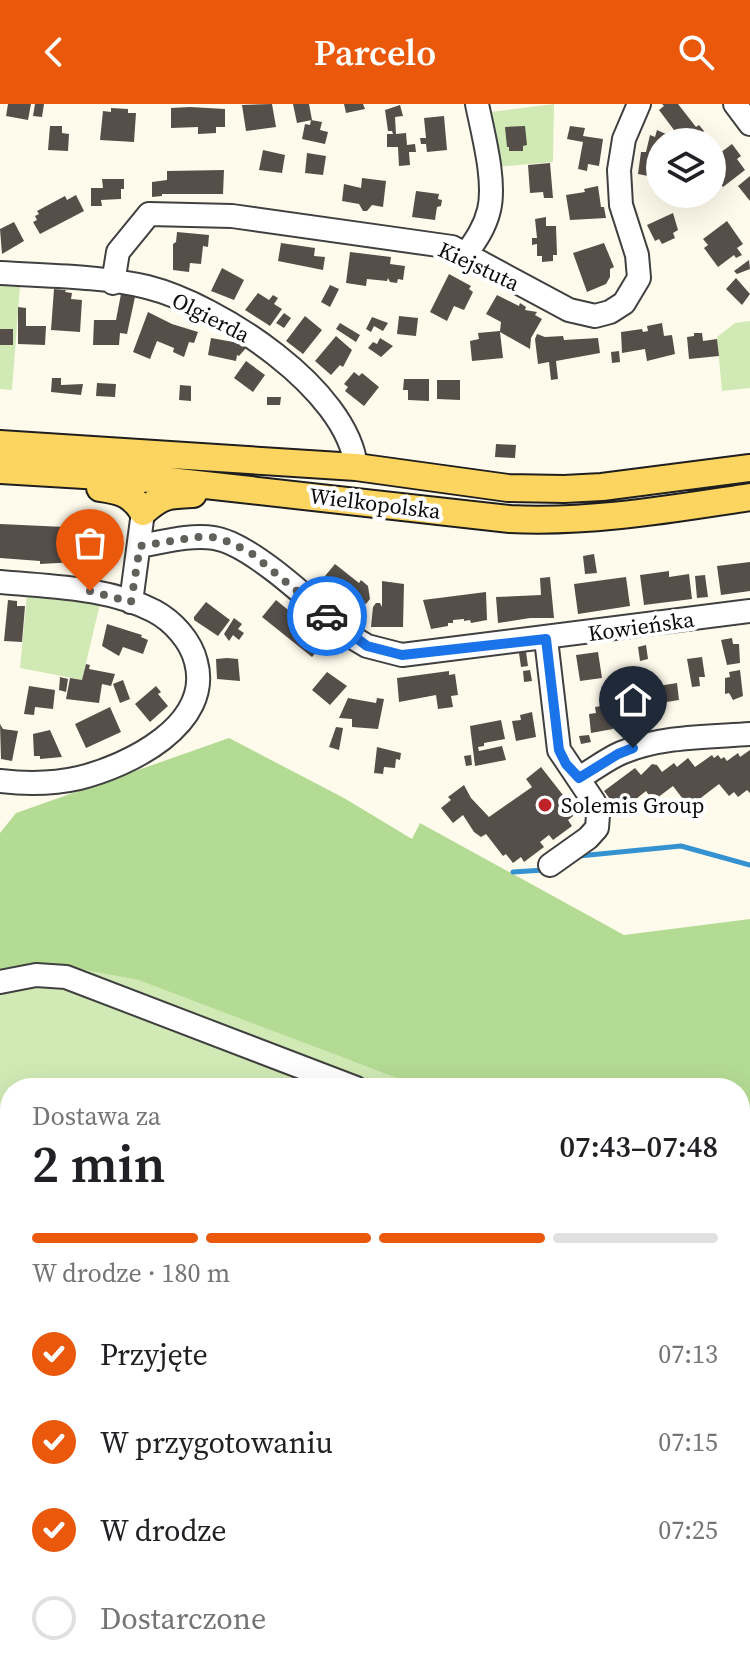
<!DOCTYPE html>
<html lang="pl">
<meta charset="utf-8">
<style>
:root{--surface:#fff;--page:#f2f2f2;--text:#202124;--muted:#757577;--line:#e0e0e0;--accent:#ea580c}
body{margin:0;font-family:"Source Serif 4",serif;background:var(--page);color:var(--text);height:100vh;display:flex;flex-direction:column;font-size:30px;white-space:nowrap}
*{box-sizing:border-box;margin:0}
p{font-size:26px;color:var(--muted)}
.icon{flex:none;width:44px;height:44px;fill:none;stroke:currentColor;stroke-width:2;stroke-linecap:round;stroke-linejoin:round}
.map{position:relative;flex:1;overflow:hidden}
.details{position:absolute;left:0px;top:974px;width:750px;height:602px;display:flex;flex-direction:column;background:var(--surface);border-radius:32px 32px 0 0;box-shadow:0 8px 32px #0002}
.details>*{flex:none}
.controls{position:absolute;left:646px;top:24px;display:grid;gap:16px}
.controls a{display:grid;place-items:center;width:80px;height:80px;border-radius:50%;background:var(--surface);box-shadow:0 8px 32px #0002;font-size:40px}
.pin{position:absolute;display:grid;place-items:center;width:68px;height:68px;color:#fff;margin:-82px -34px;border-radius:50% 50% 50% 0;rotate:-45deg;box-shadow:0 0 8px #0007}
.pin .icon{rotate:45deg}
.courier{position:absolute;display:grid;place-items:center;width:80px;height:80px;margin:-40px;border:6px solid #1a73e8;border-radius:50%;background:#fff;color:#222;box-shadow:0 2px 10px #0007}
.summary em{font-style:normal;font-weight:600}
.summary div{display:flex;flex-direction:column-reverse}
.summary{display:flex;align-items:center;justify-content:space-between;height:136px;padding:0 32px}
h1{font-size:52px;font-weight:600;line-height:60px}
.bar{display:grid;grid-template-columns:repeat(4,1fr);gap:12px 8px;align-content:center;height:96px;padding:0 32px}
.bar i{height:10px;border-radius:6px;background:var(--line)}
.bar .current{background:var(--accent)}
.bar p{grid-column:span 4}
ol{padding:0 32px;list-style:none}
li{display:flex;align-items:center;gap:24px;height:88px}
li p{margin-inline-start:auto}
li .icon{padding:8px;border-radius:50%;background:var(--accent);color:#fff;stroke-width:4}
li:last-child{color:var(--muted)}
li i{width:44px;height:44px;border:4px solid var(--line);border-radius:50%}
header{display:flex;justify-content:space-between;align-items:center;height:104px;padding:0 32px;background:var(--accent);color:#fff;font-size:36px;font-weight:600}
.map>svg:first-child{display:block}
.green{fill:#d1eab5}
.forest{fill:#b4db94}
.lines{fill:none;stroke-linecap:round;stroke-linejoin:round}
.stream{stroke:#3592d0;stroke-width:5}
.building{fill:#554e49}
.minor-casing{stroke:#404040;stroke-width:26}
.major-casing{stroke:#1e1e1e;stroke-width:30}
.minor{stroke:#fff;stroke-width:22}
.major{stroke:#fbd560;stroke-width:26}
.done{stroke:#62605b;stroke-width:8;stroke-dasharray:0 14.4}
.route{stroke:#1a73e8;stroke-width:10}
.poi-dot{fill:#bf2229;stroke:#fff;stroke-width:3}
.labels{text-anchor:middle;stroke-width:8;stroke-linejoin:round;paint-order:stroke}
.street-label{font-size:22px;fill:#0d0d0d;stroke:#fff}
.poi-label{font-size:22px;fill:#0d0d0d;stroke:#fff;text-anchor:start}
</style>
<header><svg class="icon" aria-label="back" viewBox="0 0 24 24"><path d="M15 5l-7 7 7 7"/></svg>Parcelo<svg class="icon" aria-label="search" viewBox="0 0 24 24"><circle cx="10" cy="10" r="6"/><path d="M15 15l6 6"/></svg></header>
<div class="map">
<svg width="750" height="1575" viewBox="0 0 750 1575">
<rect width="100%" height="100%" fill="#fffbec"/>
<path class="green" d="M554,0L553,58L497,63L490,8Z
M0,181L20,183L12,286L0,285Z
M750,217V284L722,287L717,233L735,219Z
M27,490L100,500L82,576L20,564Z
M47,859L138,876L423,984H10V1566H669L668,1573L0,1575V868Z
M750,1028V1112L740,1116V1033Z"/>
<path class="forest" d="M229,634L344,694L412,735L420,719L624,831L750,815V1028L740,1033V984H423L138,876L47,859L0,868V729L16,709Z
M750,1112V1575H605L606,1572L667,1573L669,1566H740V1116Z"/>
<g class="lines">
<path class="stream" d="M579,752L681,742L750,761
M513,768L544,766"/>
</g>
<path class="building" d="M8,0H31L28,16L6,12Z
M35,0H44L42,13L33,12Z
M272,0L276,23L246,27L242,1Z
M293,0H309L312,16L297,19Z
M344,0H363L365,5L346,9Z
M662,0H678L696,23L699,21L704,27L701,30L705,36L702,38H682L679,35L675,38H660L657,78L648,76V72L638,70L641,48H646L650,31L655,33L657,26L668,31L674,26L659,6L664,2Z
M400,1L403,12L395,13L396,30L406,29L407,41L415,40L416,48H409L410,61L399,62L398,43H387V30H393L392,27H388L385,6Z
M190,3L225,5V23H216V29L198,30V23L171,24V4Z
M111,4L128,5V9H136L134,38L100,36L103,7L111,8Z
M444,12L447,46L427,48L426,40H421L420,34H426L424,14Z
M311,16L322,18L320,26L328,28L325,40L302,35L305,20L310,21Z
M50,22H62V29L69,30L68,47L48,46Z
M525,22L527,41L523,42V47H509V43H507L505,23Z
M570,22L585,24L583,32L603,35L599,62L588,60L587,67L578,65L583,38L567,35Z
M732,40L741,52L737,55L745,66L723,83L715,73L722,68L712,55Z
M263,46L285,51L282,69L259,66Z
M307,49L326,52L323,71L305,69Z
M550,59L553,94H544L543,88L530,89L528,61Z
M224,66L223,90H162V92L152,93V78L167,76V67Z
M750,72V97L738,82Z
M362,74L386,77L383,103L372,101L367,107H363L359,100L342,97L344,80L361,84Z
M102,75H124V85H121V95L101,96L102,102H91V84H103Z
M598,82L601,103H604L606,114L570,116L566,91L585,88L584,85Z
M416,87L439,90L438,95L442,96L441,102L437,103L435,116L412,113Z
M76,91L84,107L40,130L33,118L37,116L35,112L39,110L37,107L65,92L67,96Z
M673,109L678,126L673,129L675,134L662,140L659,135L655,137L647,121Z
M546,113V122H556L557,151H553V157L542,158V152H537V140L532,141V134H537L535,115Z
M727,117L743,140L737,144L742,151L736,154L734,151L718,163L704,144L708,141L703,135Z
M14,118L24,137L2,150L0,125Z
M177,128L209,131L208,143L203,142L201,160L190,159L189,168L173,166V140L176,138Z
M281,139L315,144L314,152L325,153L323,166L278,157Z
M604,139L614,163L610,165V173L606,180L587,188L573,149Z
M350,148L391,153L390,160L405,162L403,176L398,175L397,179L390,178L388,174L387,177L367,175L366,182L346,179Z
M749,156L750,165L737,170L734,167Z
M222,164L244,176L234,196L211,187Z
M449,170L471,182L469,185L473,188L464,206L454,202L447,217L430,208Z
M736,174L750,190L742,201L726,185Z
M330,181L339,185L330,203L321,198Z
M54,185L66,186L65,188L72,189L71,195L82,196L80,228L51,226Z
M258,189L269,196L273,191L278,194L274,200L282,205L270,222L245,206Z
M121,190L135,193L127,230L120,229L119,241H93L94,216H116Z
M497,191L519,202L520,199L526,203L525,206L537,208L535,211L542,215L531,234L530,245L500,228L503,254L472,257L470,237L479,235L478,229L500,227L501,218L486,210Z
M18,203L26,204V222H46L45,241L18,240Z
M148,208L172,220L198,228L194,239L189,238L184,253L173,248L174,244L157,237L150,255L133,248Z
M284,209L291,214L284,224L276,219Z
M305,212L322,226L303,250L286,237Z
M399,212L418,214L416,232L397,230Z
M372,213L388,219L383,227L374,222L371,228L366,225Z
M340,219L360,231L356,238L336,225Z
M662,219L664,232L672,231L675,250L647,257L645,245L622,249L621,228L642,225L643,228L648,227L647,222Z
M0,225H13V241H0Z
M694,229H702L703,237L717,235L719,252L689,255L687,233L694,232Z
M537,230L545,233L563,232L564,236L598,234L600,249L556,257L558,275L551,276L549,258L538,260L535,235Z
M336,232L352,246L343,263L340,261L331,271L315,257Z
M211,234L239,239L246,244L239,252L237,251L236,257L208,251Z
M380,234L393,242L381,253L368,244L373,238L377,240Z
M619,247L620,258L612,259L611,248Z
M246,257L265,271L253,288L234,274Z
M354,268L359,272L362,269L379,283L364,302L345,287L348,283L344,280Z
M52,274H61V281L83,280L81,291L51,288Z
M404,275H429V297L408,296V286H403Z
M437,276H460V296L437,295Z
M97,279L116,280L115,293L96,292Z
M180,281L191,282V297L179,296Z
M267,293H281L280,301H267Z
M496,340L516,341L515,354L495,353Z
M0,420L108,425L106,462L76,458L40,460V457L0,454Z
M594,450L597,469L585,470L583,452Z
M750,458V487L721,491L717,462Z
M335,460L359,479L361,476L368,482L370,495L366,500L363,498L355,509L349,504L347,507L330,488L327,493L318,484L320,478Z
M669,467V473L689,470L692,495L644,501L640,471Z
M705,471L708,493L697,494L695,472Z
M550,473L554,514H530L498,519L496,493L541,491L540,474Z
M626,473L630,502L578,510L574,480Z
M382,477L404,480L403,523H371L373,503L376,499H380L382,503Z
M486,488L487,516L471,519L470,516L464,517V515L453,516V519H448V522L431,525L423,496Z
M8,496L17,497V502H25L22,538L4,537Z
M276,496L326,537L312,553L262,513Z
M206,498L230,516L218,532L194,516V513Z
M234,514L242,520L238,525L244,529L239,536L233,531L229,537L224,530Z
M107,520L142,531L141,533L148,536L143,550L123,543L119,552L102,542Z
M732,534L733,540H739L740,559L727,561L721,536Z
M646,541L648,555L640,557L638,543Z
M526,548L528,562L521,563L519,549Z
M598,548L602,574L580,577L576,551Z
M702,553L705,573H699L700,582L692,583L687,555Z
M227,554L238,555L240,577L217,575L216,555Z
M86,560L90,561L89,565L115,570L111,582L102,580L99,599L66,595L70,574L82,576Z
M628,563L629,567L633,566L635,576L629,579L631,587L620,589L615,572L624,569V564Z
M530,566L532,577L524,578L523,567Z
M740,566L743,592L733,596L729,589L725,590V574L730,573L729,568Z
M449,567V571L455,570L458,591L451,592L453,603L438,605L436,591L399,598L397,574Z
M327,568L347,582L330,601L312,586Z
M60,573L68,575L66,588L59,586Z
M123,576L130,595L120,599L113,580Z
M677,579L679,596L654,600L652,583Z
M29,582L55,586L53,605L35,603L34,611L24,610Z
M156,582L161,588L158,590L168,602L150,618L135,600Z
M348,594L376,599L377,594L384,595L378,625L352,623V615L339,614Z
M602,602L603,608L610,607L613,625L591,629L589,610L596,609L595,603Z
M110,603L121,628L86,644L75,620Z
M532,608L536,633L516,637L512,617L521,616L520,611Z
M501,616L505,635L484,639V642L478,643L479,647L502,642L506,656L475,662L470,622Z
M0,620L3,625L18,627L12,657L1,655Z
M336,623L343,624L339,646L329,643Z
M50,626L62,653L40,655V652H34L33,630Z
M589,631L591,638L581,640L579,632Z
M377,643L401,649L400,656L396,655L395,664L384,663L383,670L374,669Z
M750,646V689L747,686L738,693L734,688L729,692L719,680L689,703L673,682L653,697L646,687L631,699H613L604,687L635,664L641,671L652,660L657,661L662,668L674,659L677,663L688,654L695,663L712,651L714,654L718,651L721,655L724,653L727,657L738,649L740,653Z
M471,651L472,661L466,662L464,652Z
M541,663L577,709L568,716L572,722L553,736L549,731L540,738L544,743L524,758L521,753L513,759L506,750L503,752L486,730L481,733L474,728L463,711L453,719L441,704L451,696L448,693L464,681L471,694L489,713L532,683L526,675Z"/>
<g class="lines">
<g class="minor-casing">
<path id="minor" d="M735,0L750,20
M466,150C476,136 485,123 489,106C496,77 483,30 477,0
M0,169C47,172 102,172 147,183C219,201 348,285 356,363
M113,179L118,148L149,110L232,112L452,143L569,206L595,212L610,208L624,199L639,174L637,151L621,101L619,66L624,35L639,0
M140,442C163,438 191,430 214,434C253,440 319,505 350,532L367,542L402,551L750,507
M0,478C52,483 107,483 154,507C173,517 191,537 196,558C213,621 128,662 79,674C53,680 26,680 0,677
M131,498L143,408
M546,535L559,646L594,698L598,711L597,724L588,734L550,761
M579,674C593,666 607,655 621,649C661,632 708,633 750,630
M0,878L36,871L66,873L356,984"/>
</g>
<g class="major-casing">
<path id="major" d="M0,340L356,363L508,384L564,385L602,383L750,364
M0,366L151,375L510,415C591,419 670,405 750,393
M100,384C121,387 132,390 143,408C162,391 168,391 193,390"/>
</g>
<use href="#minor" class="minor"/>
<use href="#major" class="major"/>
</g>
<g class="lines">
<path class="done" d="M90,487L131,498L140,442L196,433H212L226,437L250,448L327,512"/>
<path class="route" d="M327,512L367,542L402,551L546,535L559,646L566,660L579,674L618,650L633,644"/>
</g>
<circle class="poi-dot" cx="545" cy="701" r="8"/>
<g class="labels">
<g class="street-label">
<text transform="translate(479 162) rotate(25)" y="8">Kiejstuta</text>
<text transform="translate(211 213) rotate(27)" y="8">Olgierda</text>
<text transform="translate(375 399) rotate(7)" y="8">Wielkopolska</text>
<text transform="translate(641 522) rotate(-8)" y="8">Kowieńska</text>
</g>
<g class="poi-label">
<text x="561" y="709">Solemis Group</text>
</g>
</g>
</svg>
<div class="controls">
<a><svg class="icon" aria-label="layers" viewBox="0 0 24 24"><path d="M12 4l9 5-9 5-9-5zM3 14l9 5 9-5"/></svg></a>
</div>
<div class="pin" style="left:90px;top:487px;background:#ea580c"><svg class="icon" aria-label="bag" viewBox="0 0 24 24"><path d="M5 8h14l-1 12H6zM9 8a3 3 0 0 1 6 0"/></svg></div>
<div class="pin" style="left:633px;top:644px;background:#1f2937"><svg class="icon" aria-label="home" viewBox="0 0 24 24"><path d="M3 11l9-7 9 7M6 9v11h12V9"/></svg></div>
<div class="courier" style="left:327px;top:512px"><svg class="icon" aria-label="car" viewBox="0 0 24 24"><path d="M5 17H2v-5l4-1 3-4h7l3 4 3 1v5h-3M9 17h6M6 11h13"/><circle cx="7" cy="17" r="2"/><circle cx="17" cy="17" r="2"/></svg></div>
<section class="details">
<div class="summary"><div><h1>2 min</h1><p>Dostawa za</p></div><em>07:43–07:48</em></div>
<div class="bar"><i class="current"></i><i class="current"></i><i class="current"></i><i></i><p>W drodze · 180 m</p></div>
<ol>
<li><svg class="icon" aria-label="check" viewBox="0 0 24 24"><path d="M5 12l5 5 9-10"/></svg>Przyjęte<p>07:13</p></li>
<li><svg class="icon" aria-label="check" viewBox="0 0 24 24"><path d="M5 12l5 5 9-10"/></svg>W przygotowaniu<p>07:15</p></li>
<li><svg class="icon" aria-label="check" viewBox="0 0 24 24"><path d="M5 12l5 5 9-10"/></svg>W drodze<p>07:25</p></li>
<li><i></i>Dostarczone</li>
</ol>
</section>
</div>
